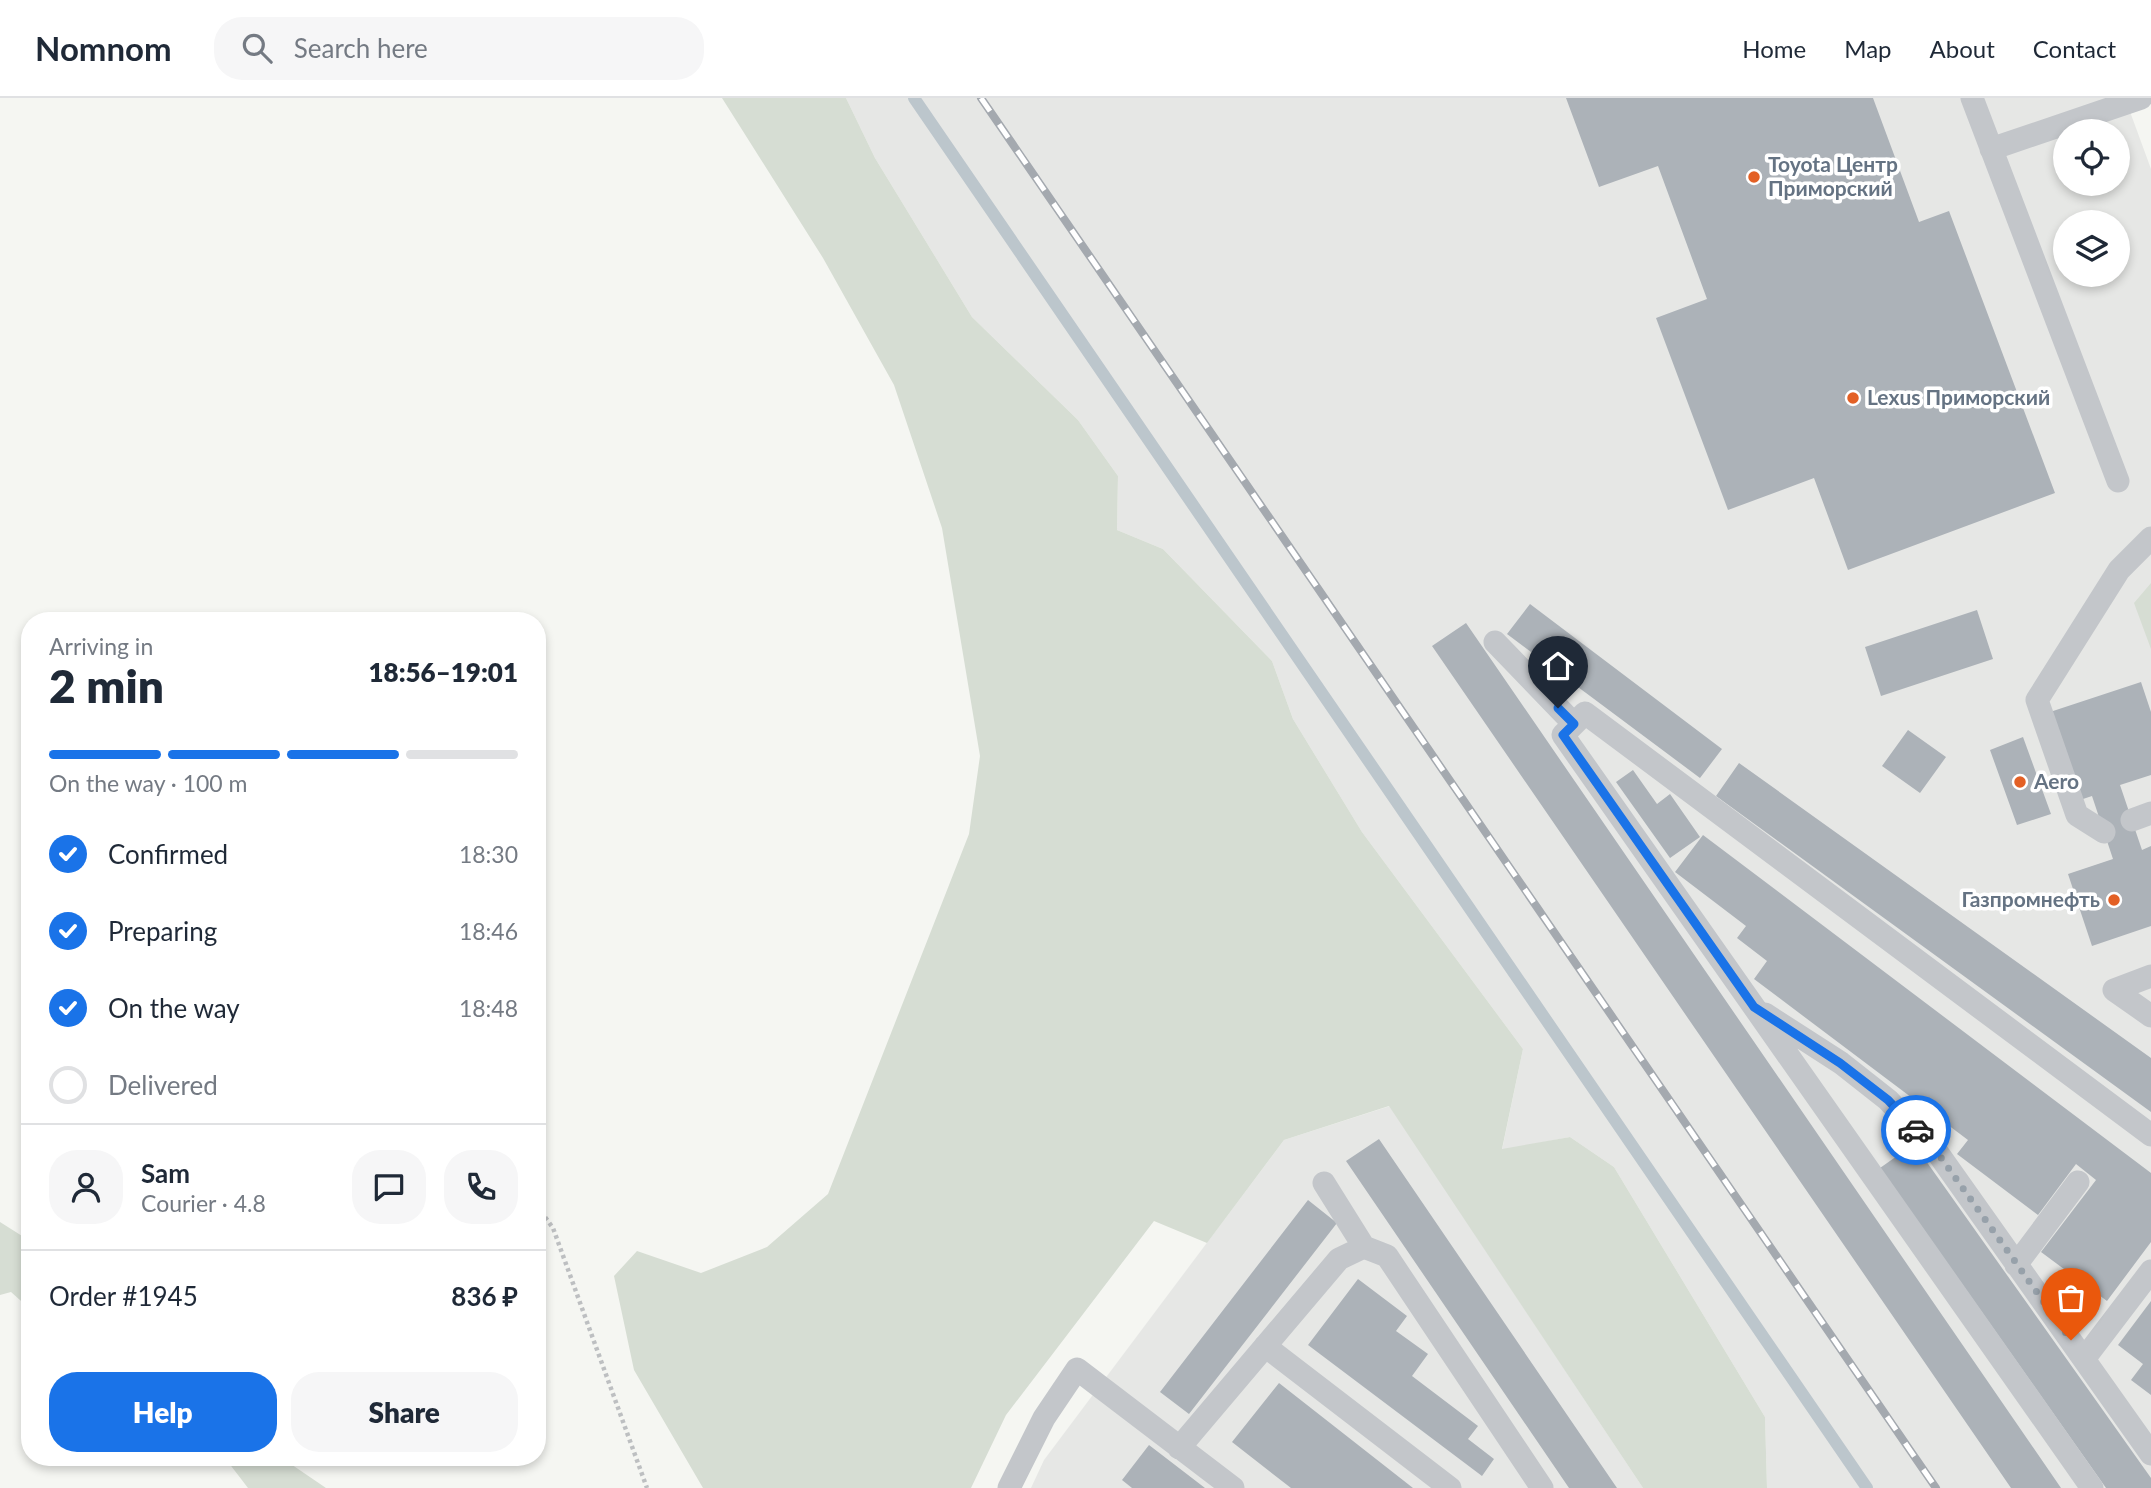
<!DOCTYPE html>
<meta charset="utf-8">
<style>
:root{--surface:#fff;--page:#f6f6f7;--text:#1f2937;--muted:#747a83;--line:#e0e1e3;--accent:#1a73e8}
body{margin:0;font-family:Lato,sans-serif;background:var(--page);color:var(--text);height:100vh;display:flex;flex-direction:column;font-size:26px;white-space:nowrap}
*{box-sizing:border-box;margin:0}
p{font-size:23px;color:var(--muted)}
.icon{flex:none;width:38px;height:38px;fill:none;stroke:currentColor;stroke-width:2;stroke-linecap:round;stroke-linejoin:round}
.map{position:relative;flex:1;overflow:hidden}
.sheet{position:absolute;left:21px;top:514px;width:525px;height:854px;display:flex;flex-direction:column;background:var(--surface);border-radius:28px;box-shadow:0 4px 10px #0003}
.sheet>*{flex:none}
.buttons{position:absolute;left:2053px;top:21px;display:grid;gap:14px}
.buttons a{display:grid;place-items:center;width:77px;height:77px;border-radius:50%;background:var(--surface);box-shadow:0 4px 10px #0003;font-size:35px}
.pin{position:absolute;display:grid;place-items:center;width:60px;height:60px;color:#fff;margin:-72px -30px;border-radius:50% 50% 50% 0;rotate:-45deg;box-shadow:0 0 7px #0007}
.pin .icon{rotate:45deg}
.courier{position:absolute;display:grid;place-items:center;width:70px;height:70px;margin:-35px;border:5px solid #1a73e8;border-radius:50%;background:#fff;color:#222;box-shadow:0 2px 9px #0007}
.head em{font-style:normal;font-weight:800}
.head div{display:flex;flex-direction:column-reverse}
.head{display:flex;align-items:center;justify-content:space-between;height:119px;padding:0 28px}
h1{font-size:46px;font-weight:800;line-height:52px}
.bar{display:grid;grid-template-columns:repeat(4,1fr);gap:10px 7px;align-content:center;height:84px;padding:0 28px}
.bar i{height:9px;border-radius:5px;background:var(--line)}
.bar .selected{background:var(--accent)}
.bar p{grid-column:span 4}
.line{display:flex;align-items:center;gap:18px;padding:0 28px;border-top:2px solid var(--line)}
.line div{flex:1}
.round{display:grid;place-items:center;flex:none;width:74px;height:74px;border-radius:28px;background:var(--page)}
ol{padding:0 28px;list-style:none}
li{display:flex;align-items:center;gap:21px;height:77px}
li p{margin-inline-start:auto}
li .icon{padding:7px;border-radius:50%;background:var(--accent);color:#fff;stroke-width:4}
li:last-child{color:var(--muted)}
li i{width:38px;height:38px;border:4px solid var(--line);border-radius:50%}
.button{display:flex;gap:14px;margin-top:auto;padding:14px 28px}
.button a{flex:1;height:80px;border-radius:28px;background:var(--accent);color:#fff;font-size:28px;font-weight:800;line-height:80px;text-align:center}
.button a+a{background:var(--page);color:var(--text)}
header{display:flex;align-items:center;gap:42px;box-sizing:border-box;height:98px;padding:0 35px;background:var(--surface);border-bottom:2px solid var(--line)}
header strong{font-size:33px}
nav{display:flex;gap:38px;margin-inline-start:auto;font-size:24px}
.search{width:490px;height:63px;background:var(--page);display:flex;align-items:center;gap:18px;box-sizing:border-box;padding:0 24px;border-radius:28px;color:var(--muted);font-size:26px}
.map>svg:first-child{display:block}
.built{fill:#e6e7e5;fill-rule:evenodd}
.green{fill:#d6ddd3}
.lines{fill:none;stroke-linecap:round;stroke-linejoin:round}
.stream{stroke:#bcc6cc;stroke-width:12}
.building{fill:#acb2b8}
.path{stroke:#bdbfc1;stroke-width:4.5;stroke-dasharray:3.5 3.5;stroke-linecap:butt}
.lane{stroke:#c3c6ca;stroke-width:23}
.rail-casing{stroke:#a4a9af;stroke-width:8}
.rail{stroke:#fff;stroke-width:5;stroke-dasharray:16;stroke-linecap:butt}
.done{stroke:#97a1aa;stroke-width:7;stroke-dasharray:0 12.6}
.route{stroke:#1a73e8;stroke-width:9}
.poi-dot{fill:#e36025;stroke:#fff;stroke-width:2.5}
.labels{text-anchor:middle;stroke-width:7;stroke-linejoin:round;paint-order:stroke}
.poi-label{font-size:21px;font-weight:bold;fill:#657383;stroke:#fff;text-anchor:start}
</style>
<header>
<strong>Nomnom</strong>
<div class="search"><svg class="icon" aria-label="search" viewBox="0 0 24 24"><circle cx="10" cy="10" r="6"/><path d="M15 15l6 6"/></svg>Search here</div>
<nav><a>Home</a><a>Map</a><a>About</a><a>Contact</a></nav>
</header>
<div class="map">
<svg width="2151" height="1390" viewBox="0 0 2151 1390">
<rect width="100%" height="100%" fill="#f5f6f2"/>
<path class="built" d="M846,0H2125L2151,71V1390H1767L1765,1319L1614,1069L1570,1039L1502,1052L1523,951L1362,734L1293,621L1272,563L1163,451L1117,432L1118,378L1078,322L972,219L875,60ZM2065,33H2118V86H2065ZM2065,124H2118V177H2065Z
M1390,1008L1643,1390H1031L1044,1362L1284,1042Z"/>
<path class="green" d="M722,0H846L875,60L972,219L1078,322L1118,378L1117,432L1163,451L1272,563L1293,621L1362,734L1523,951L1502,1051L1570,1039L1614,1069L1765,1319L1767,1390H1643L1389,1008L1284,1042L1207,1145L1154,1123L1006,1317L971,1390H703L634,1272L614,1178L637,1153L701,1175L767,1149L828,1096L969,736L980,658L942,430L894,287L823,160Z
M2151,485V551L2134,505Z
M0,1124L30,1143V1211L11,1194L0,1197Z
M225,1360H282L326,1390H248Z"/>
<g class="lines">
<path class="stream" d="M914,0L1867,1390"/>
</g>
<path class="building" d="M1566,0H1873L1919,124L1949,113L2055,395L1848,472L1814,380L1728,412L1656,220L1707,201L1658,68L1599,89Z
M1530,506L1722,651L1700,680L1507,536Z
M1977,512L1993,561L1881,598L1865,549Z
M1466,525L2061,1390H2011L1432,548Z
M2141,584L2151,614V677L2120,687L2142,752L2151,748V828L2092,848L2068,776L2113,761L2092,698L2080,702L2050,614Z
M1908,632L1946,659L1920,695L1882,668Z
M2023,639L2051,716L2017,727L1990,652Z
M1739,665L2151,960V1014L1716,698Z
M1633,672L1657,706L1670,696L1700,739L1670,760L1616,684Z
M1703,737L2151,1075V1144L2107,1203L2041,1154L2096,1082L2076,1066L2038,1117L1957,1056L1968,1042L1754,881L1767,863L1737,840L1746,828L1675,774Z
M1379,1041L1617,1390H1569L1346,1063Z
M1914,1046L2151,1380V1390H2106L1880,1070Z
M1308,1102L1337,1125L1189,1316L1160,1294Z
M1358,1181L1407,1218L1396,1233L1428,1256L1412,1278L1478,1328L1468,1341L1494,1361L1482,1378L1308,1247Z
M2151,1203V1297L2131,1282L2143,1266L2118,1247Z
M1279,1285L1413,1390H1291L1232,1344Z
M1149,1347L1205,1390H1132L1122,1382Z"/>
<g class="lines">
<path class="path" d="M537,1108L553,1130L647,1390"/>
<path class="lane" d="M1972,0L2118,383
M1991,51L2141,0
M1495,544L1574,626
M2132,722L2151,715
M2104,734L2077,717L2037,602L2119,472L2151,440
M2151,878L2114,892L2151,918
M1765,916L1841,965L1888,1002L1937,1054L2151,1356
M1324,1085L1364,1149L1387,1158L1542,1390
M2016,1167L2078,1084
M1265,1248L1450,1390
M2084,1261L2151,1173
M1179,1350L1339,1161L1364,1149
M1009,1390L1044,1320L1077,1271L1233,1390
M2092,1390L1563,637L1585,615L2151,1037"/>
<g class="rail-casing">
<path id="rail" d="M981,0L1936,1390"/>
</g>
<use href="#rail" class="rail"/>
</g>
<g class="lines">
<path class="done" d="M1916,1032L1937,1054L2071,1242"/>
<path class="route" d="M1558,610L1574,626L1563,637L1754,909L1840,965L1888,1002L1916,1032"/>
</g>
<g class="poi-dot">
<circle cx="1754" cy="79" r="7"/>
<circle cx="1853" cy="300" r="7"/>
<circle cx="2020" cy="684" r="7"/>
<circle cx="2114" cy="802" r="7"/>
</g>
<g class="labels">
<g class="poi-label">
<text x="1768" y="74">Toyota Центр<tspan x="1768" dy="24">Приморский</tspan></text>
<text x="1867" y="307">Lexus Приморский</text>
<text x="2034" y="691">Aero</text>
<text x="2100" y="809" text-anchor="end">Газпромнефть</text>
</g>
</g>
</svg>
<div class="buttons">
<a><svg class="icon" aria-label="locate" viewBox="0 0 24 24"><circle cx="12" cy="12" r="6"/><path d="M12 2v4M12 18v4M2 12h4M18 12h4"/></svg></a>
<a><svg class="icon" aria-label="layers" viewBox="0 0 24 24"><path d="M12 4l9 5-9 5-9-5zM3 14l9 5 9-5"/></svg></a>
</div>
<div class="pin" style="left:2071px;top:1242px;background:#ea580c"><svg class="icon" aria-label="bag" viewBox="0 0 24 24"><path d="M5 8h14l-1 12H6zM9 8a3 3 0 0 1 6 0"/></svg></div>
<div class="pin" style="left:1558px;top:610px;background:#1f2937"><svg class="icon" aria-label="home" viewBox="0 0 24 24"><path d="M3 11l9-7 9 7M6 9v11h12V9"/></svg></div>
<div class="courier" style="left:1916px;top:1032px"><svg class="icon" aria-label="car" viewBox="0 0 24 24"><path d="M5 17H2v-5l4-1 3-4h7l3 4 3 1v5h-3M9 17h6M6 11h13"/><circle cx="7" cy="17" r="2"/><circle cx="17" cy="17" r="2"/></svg></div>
<section class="sheet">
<div class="head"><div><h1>2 min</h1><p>Arriving in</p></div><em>18:56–19:01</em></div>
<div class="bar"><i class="selected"></i><i class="selected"></i><i class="selected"></i><i></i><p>On the way · 100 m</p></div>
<ol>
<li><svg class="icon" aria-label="check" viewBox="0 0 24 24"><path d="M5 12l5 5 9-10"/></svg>Confirmed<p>18:30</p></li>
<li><svg class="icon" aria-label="check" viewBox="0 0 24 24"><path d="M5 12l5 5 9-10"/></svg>Preparing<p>18:46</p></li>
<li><svg class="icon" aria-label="check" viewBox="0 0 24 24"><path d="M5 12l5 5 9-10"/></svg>On the way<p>18:48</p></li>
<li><i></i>Delivered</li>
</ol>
<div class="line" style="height:126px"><a class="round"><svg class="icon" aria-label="person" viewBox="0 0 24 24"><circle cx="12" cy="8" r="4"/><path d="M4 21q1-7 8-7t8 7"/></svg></a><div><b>Sam</b><p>Courier · 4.8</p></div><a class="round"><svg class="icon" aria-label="chat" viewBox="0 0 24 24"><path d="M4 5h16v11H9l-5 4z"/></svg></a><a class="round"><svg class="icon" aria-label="phone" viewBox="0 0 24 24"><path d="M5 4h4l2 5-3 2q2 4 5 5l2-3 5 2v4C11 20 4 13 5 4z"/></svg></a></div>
<div class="line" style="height:91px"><div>Order #1945</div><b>836 ₽</b></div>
<div class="button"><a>Help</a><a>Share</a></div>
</section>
</div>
